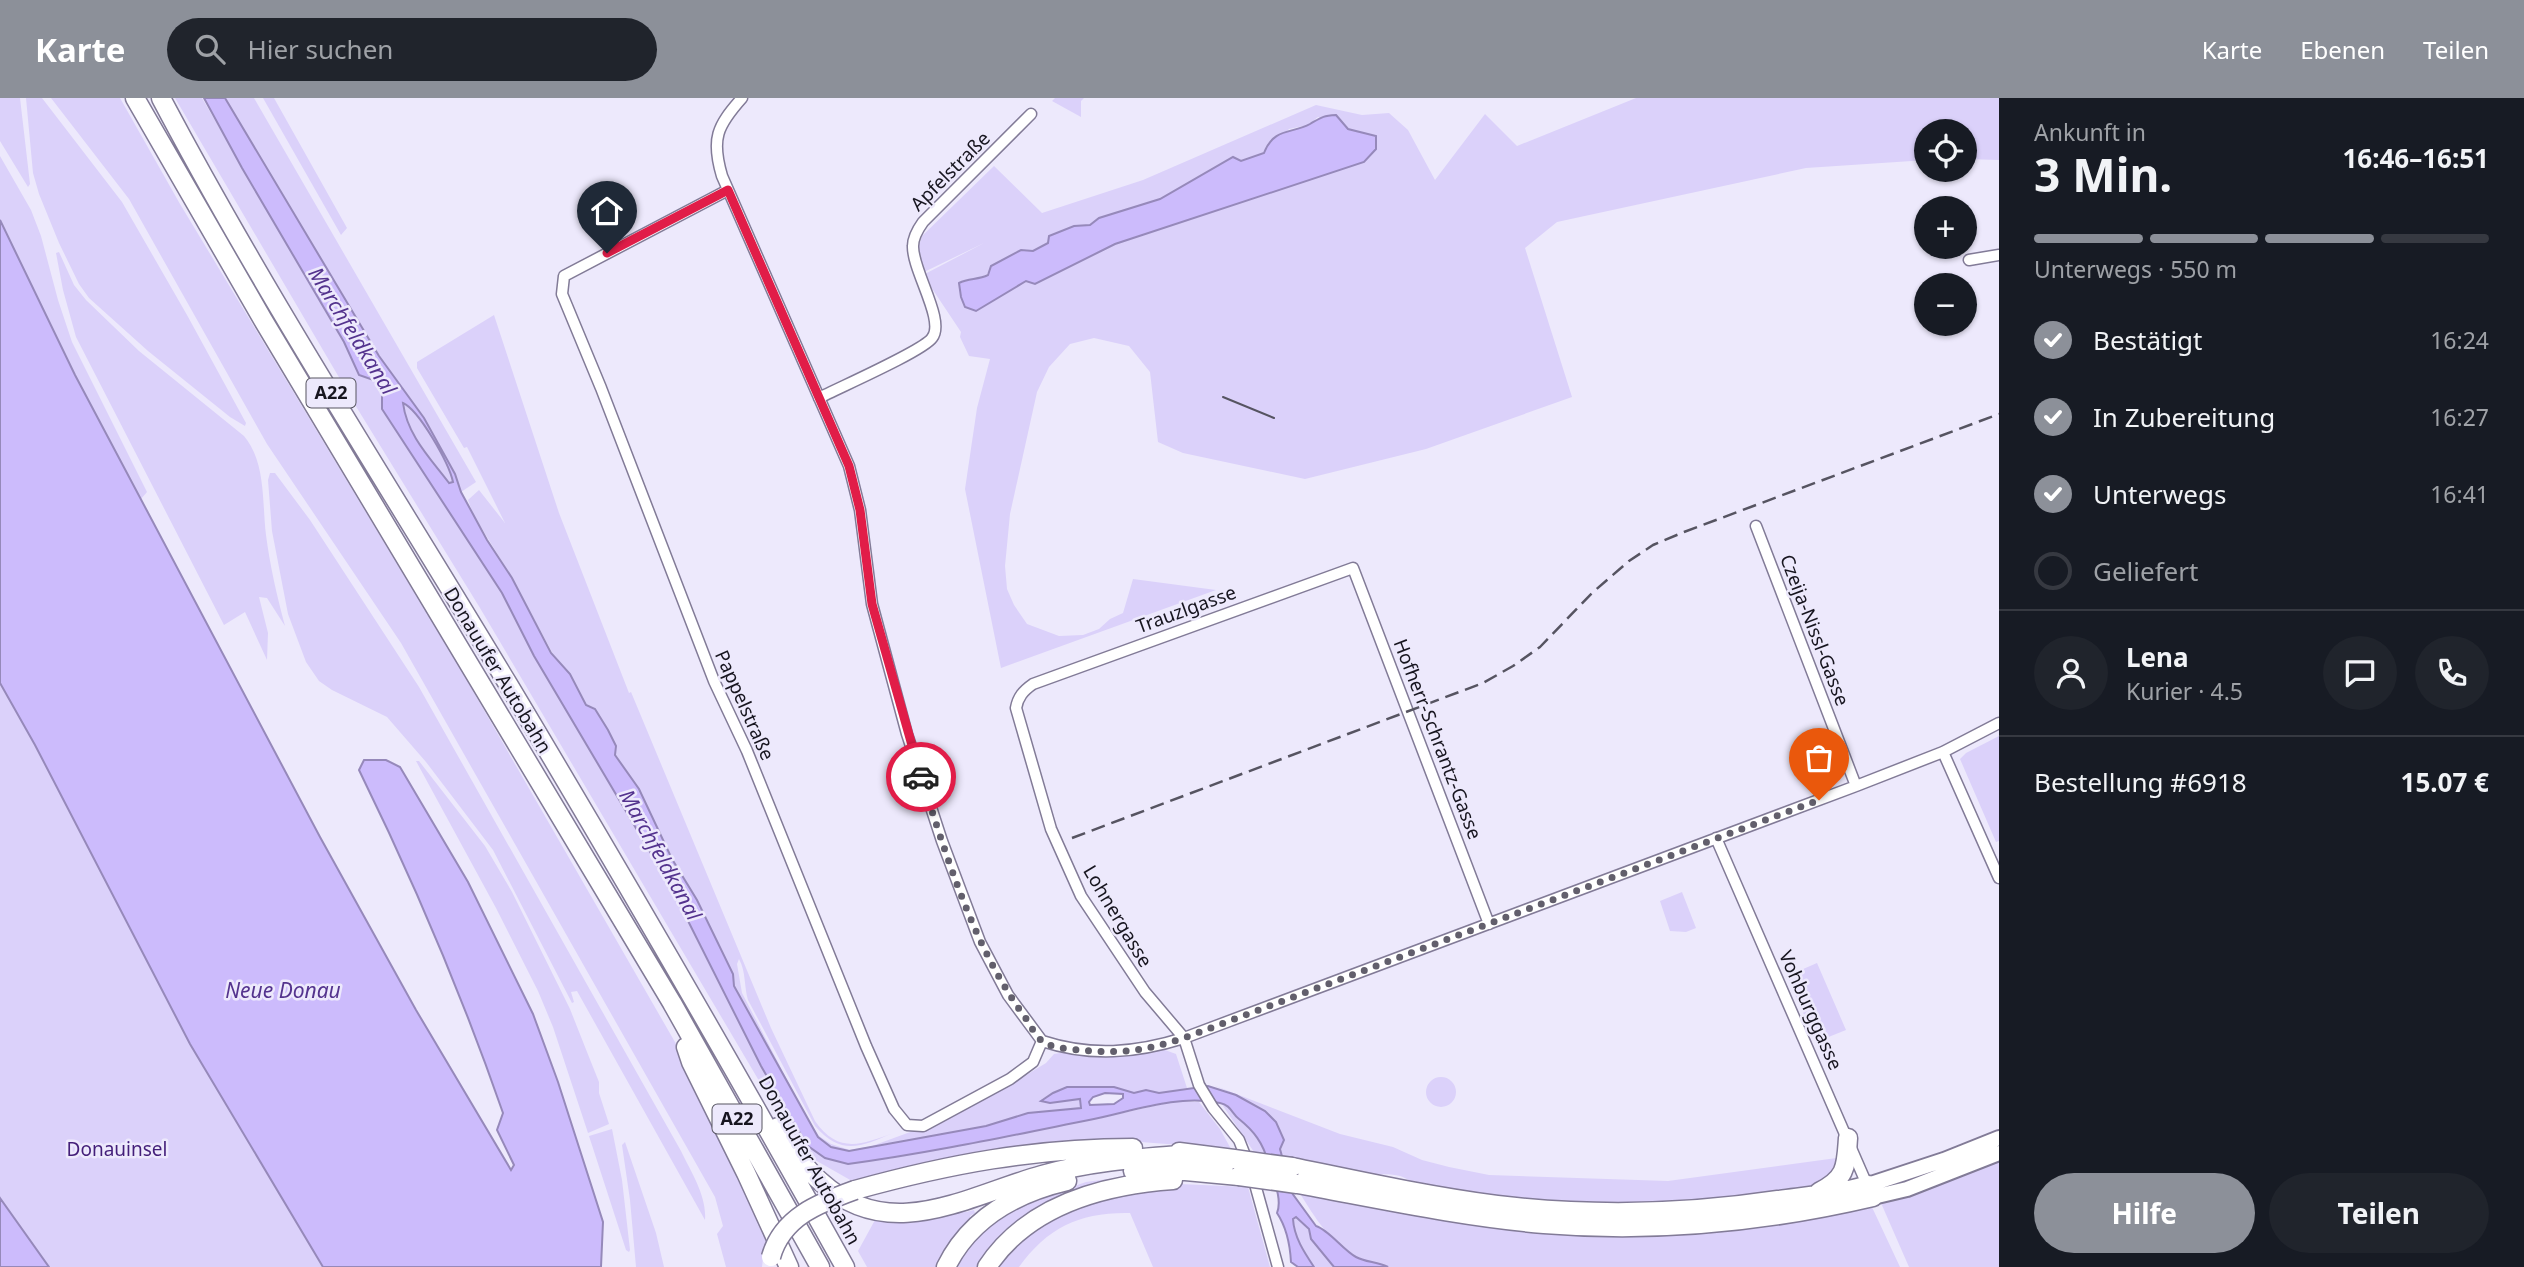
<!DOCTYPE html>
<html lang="de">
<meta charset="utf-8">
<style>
:root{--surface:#171b24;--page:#20242c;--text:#f1f3f6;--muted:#9ea1a6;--line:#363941;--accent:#8c9099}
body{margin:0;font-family:"Noto Sans",sans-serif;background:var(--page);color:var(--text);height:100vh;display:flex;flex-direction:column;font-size:26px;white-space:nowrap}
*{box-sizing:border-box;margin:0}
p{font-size:23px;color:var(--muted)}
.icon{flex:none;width:38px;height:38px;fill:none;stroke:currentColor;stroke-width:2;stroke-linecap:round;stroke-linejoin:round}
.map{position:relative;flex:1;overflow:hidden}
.panel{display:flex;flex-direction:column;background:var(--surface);width:525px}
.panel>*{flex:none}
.buttons{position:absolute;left:1914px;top:21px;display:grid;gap:14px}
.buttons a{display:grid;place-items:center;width:63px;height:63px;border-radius:50%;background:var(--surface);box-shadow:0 2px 5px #0004;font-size:35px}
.pin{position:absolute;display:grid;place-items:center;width:60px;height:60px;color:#fff;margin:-72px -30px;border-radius:50% 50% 50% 0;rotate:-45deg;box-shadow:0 0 7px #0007}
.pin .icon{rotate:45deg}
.courier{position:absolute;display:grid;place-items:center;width:70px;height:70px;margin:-35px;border:5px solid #e11d48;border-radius:50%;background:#fff;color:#222;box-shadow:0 2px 9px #0007}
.headline em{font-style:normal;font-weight:700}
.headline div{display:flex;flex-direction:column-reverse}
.headline{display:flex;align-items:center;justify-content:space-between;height:119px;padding:0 35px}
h1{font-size:46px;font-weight:700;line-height:52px}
.bar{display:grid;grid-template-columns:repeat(4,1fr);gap:10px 7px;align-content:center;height:84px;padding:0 35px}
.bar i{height:9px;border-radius:5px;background:var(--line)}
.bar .selected{background:var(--accent)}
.bar p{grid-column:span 4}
.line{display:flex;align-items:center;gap:18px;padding:0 35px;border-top:2px solid var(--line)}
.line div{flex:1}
.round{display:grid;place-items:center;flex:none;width:74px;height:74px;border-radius:37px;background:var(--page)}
ol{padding:0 35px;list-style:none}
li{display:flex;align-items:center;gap:21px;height:77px}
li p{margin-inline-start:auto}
li .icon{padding:7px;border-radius:50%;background:var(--accent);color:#fff;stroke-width:4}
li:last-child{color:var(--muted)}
li i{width:38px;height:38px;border:4px solid var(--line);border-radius:50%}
.cta{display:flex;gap:14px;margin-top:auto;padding:14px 35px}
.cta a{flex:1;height:80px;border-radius:42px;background:var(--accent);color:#fff;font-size:28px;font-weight:700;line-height:80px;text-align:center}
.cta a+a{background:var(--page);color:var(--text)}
header{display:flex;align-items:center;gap:42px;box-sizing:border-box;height:98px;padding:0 35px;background:var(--accent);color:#fff}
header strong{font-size:33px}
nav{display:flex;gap:38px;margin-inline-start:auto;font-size:24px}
.search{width:490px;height:63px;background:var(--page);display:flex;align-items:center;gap:18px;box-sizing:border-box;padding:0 24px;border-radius:38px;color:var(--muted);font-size:26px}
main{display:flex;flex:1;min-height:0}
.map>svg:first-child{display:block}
.green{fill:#dbd1fa;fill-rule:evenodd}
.water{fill:#ccbbfc;stroke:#9689ba;stroke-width:2;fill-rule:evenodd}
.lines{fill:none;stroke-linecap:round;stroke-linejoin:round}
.minor-casing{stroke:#827b97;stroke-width:13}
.secondary-casing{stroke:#827b97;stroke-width:18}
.motorway-casing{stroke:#827b97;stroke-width:21}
.minor{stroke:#fff;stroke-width:10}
.secondary{stroke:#fff;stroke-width:14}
.motorway{stroke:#fff;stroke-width:18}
.tram{stroke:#565461;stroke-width:2}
.rail{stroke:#565461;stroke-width:2.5;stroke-dasharray:14 7;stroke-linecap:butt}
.motorway-bridge-casing{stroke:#827b97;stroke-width:21;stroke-linecap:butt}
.motorway-bridge{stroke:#fff;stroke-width:18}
.done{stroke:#625f6c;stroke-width:7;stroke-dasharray:0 12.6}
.route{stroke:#e11d48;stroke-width:9}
.labels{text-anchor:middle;stroke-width:5;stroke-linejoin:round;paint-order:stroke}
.shield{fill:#ede9fc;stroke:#575561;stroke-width:2}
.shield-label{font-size:18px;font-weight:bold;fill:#17151f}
.street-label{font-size:19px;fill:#17151f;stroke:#ede9fc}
.park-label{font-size:19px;fill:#431e79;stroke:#ede9fc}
.water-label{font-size:21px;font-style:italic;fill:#54338e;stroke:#ede9fc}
</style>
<header>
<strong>Karte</strong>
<div class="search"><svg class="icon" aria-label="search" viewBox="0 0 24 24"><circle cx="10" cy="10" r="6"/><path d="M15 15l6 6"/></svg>Hier suchen</div>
<nav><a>Karte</a><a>Ebenen</a><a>Teilen</a></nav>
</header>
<main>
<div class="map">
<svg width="1999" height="1169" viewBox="0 0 1999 1169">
<rect width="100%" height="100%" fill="#ede9fc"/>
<path class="green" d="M0,0H20L30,86L28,89L0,43Z
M26,0H42L122,104L187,217L246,325L245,328L230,319L148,253L89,200L79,186L59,145L39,96L33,75Z
M51,0H120L180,106L458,567L683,958L769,1138L764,1152L762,1169H726L717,1136L723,1128L715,1099L401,545L267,346L129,101Z
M175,0H202L344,244L359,277L382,285V311L502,495L534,558L672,791L761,968L808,1048L888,1061L1119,1016L1171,1004H1199L1220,1031L1231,1051L1141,1044L1057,1047L977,1056L852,1083L801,1054L480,510L357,310Z
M225,0H254L476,384L461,394C444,343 408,302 379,257C324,174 276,86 225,0Z
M263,0H274L347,130L341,137Z
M1055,0H1084L1081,3V19L1052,3Z
M1636,0H1999V62L1965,61V33H1927V62L1806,70L1557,124L1525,150L1572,299L1426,351L1305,381L1183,355L1158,344L1150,274L1129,248L1094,240L1070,246L1049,269L1037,294L1010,416L1005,468L1007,491L1014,507L1027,526L1059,538L1083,537L1099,531L1110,521L1123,515L1133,481L1216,492L1001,570L965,391L977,310L990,261L969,258L960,239L961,234L923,177L984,145L922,175L919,148L922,138L994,68L1042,115L1143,82L1316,7L1362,17L1389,15L1408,32L1435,82L1485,16L1517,48ZM1318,19L1348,31L1035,186L1026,183L976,213L967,181L978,182L1021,152L1033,153L1074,128L1090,127L1099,120L1160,101L1232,59L1241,63L1264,55L1289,31L1308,27Z
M0,58L31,112L41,138L58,202L72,244L147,394L141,401L75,277L0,122Z
M59,154L74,187L86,202L139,253L244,338C266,364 262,404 266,437C270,468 277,498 285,528L267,500L259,499L268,535L267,562L245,514L224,527L76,239L63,192L56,155Z
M494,217L559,415L629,595L631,594L771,930L815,1023C838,1056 861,1047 893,1035C861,1049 841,1058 815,1028L748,902C744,889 746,873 739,861L737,866L742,895L807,1020L819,1038L831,1046L850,1052L872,1048L954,1018L1013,985L1046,965L1054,956L1066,954L1111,959L1165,952L1176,956L1187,990L1159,995L1146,992L1134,996L1114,989H1067L1042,1001L1050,1005L1080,1001L1081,1010L1028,1015L986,1028L849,1053L831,1049L818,1039L734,888L733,876L697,802L672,761L639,691L615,657L616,648L608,632L595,611L586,607L570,576L553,556L512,480L473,416L468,402L479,392L505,425L467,349L464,350L417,270V264Z
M402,304C420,313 449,365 453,384L449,385C430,360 407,337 402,304Z
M270,375H275L310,422L419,589L681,1053C691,1074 707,1098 705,1122L577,893L571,894L574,904L572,905L493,752L426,664L387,619L332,592L319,583L306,564L288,516L272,433L268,382Z
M0,585L35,647L190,946L323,1169H49L0,1100Z
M1999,638V743L1996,744L1960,661L1966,655Z
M416,663H419L485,748L512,794L570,911L589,959L599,984V995L609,1026L588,1035L553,929L538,893L496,810Z
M1682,794L1696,830L1686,834L1670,833L1660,803Z
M1817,865L1846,932L1816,944L1787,878Z
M1426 994a15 15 0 1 1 30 0a15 15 0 1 1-30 0Z
M1213,987L1340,1036L1393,1049L1422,1062L1449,1069L1489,1077L1668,1083L1844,1059L1825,1088L1769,1097L1630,1108L1490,1099L1414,1086C1400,1072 1379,1077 1361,1077C1337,1076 1307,1066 1284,1061L1280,1051L1281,1045L1265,1013L1236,997Z
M1221,1005C1234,1011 1229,1013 1237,1020C1248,1030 1263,1039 1264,1056L1254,1054Z
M612,1031L622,1082L630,1152L629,1154L626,1152L589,1038Z
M625,1044L656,1135L664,1169H636L630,1102L622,1047Z
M1999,1062V1169H1909L1881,1105L1932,1090Z
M1146,1076L1068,1100L980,1169H954L975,1139L1020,1107L1086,1084Z
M1179,1086L1248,1089L1270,1169H1153L1130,1115C1080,1114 1048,1129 1019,1169H996L1035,1128L1088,1105Z
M1299,1094L1451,1122L1871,1107L1900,1169H1388C1378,1164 1366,1164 1357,1159C1330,1146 1315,1119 1299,1094Z
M961,1110L966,1114L974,1112L975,1115L970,1118V1124L944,1156L937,1169H867L858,1153L875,1122L895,1123Z
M1297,1119L1311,1135V1141L1334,1169H1314C1304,1154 1294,1139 1293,1121Z"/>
<path class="water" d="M204,0H225L379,258L424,320L455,376L461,394L487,442L512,480L551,555L570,576L586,607L595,611L608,632L616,648L615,657L639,691L672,761L697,802L733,876L734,888L818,1039L831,1049L849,1053L986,1028L1028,1015L1081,1010L1080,1001L1050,1005L1041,1003L1053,995L1067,989H1114L1134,995L1146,992L1159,995L1208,988L1236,997L1265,1013L1276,1024L1284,1042L1280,1051L1292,1095L1316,1128C1329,1132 1343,1152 1356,1159C1365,1164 1378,1164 1388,1169H1334L1311,1141L1309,1131L1296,1119L1293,1121C1294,1139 1304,1154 1314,1169H1298L1291,1164C1290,1146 1287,1130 1277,1115C1283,1100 1272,1079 1268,1064C1263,1045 1254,1033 1239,1021C1232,1016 1231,1007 1220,1005C1176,996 1131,1014 1089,1022C1009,1038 929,1055 848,1066L825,1060L808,1048L792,1022L761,968L672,791L534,558L502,495L382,311V285L359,277L344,244L242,70ZM403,305C419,312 449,365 453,384L449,385C430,360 407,337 403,305ZM1105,995L1123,996V1000L1114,1006L1090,1007L1089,1004L1093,999Z
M1336,17L1348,31L1376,38V51L1364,64L1115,146L1035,186L1026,183L976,213L965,209L961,199L959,185C969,180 978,182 988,177L991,168L1021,152L1033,153L1048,145L1049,138L1074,128L1090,127L1099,120L1160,101L1233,59L1241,63L1264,55C1274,29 1292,36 1310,26C1322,19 1322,18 1336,17Z
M0,122L75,277L320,739L416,912L511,1072L514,1067L497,1032L503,1015C462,897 414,784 359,672L364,662H386L400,669L468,784L533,916L558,984L603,1124L601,1169H323L190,946L35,647L0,585Z
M0,1100L49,1169H0Z"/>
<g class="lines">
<g class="minor-casing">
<path id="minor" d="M742,0C717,28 711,41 722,78L849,368L860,412L872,506L907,636L942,743L980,844L1008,897L1042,943
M728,92L564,178L562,196L601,290L714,583L747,653L866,948L894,1011L907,1027L923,1028L1010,981L1033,964L1042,943
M1969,162L1999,157
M819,300C838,290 923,253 932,240C946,223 912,172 913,148C913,139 918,131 923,124L1031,16
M1756,428L1856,688
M1943,654L1999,780
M1716,740L1868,1089
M1042,943C1091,959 1136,955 1184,940L1856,688L1943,654L1999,625
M1248,1065L1239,1042L1213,1010L1199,987L1184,940L1145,894L1081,798L1051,731L1016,610C1018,599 1023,593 1033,586L1353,470L1489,826
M1253,1079L1278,1169"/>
</g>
<g class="secondary-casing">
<path id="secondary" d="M1868,1087L1944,1062L1999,1040
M1873,1099L1907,1091L1999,1055"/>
</g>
<g class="motorway-casing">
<path id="motorway" d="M135,0L263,222L672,905L820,1169
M161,0C267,201 391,391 508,586C623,778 736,973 845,1169
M686,949L691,964L746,1075L789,1169
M778,1029C791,1048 803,1069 821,1084C890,1147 967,1098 1042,1077C1091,1063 1140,1060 1190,1056
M1179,1054L1234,1061
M1292,1069C1360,1083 1428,1098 1497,1107C1590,1118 1685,1116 1778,1102C1809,1098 1838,1096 1868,1087
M1133,1073L1164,1071L1239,1078
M1297,1086C1379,1101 1461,1119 1544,1126C1654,1135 1766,1124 1873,1099
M855,1092C949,1066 1035,1050 1133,1050
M1819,1094C1847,1080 1846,1068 1848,1040
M946,1169C970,1120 1016,1095 1067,1083
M987,1169C1028,1107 1102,1087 1173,1082"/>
</g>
<use href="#minor" class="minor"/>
<use href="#secondary" class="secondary"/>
<use href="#motorway" class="motorway"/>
<path class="tram" d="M1223,299L1274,320"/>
<path class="rail" d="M1072,740L1483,585L1513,568L1540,549L1592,495L1629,463L1653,447L1684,434L1999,316"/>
<g class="motorway-bridge-casing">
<path id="motorway-bridge" d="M1234,1061L1292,1069
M1239,1078L1297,1086
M771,1159C782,1119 819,1105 855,1092"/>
</g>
<use href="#motorway-bridge" class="motorway-bridge"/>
</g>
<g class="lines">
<path class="done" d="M921,679C948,762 974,851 1027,922C1031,929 1037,939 1043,944C1053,950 1068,951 1079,952C1120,956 1145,953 1184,940L1819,702"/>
<path class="route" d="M607,155L728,92L849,368L860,412L872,506L921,679"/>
</g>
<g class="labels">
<g class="shield">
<rect x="306.5" y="280.5" width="49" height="29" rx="5"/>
<rect x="712.5" y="1006.5" width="49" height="29" rx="5"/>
</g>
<g class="shield-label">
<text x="331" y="301">A22</text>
<text x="737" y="1027">A22</text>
</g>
<g class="street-label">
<text transform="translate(950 73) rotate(-45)" y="7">Apfelstraße</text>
<text transform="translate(1186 511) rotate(-20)" y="7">Trauzlgasse</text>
<text transform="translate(1815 532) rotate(69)" y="7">Czeija-Nissl-Gasse</text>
<text transform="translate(498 572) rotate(59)" y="7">Donauufer Autobahn</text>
<text transform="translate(745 607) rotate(66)" y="7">Pappelstraße</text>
<text transform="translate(1438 641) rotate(69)" y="7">Hofherr-Schrantz-Gasse</text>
<text transform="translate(1118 818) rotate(59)" y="7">Lohnergasse</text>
<text transform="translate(1811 912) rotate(66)" y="7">Vohburggasse</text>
<text transform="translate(810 1062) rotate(61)" y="7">Donauufer Autobahn</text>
</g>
<g class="park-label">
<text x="117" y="1058">Donauinsel</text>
</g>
<g class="water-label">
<text transform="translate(352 233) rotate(58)" y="7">Marchfeldkanal</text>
<text transform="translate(660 757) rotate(61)" y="7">Marchfeldkanal</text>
<text x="283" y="900">Neue Donau</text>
</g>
</g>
</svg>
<div class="buttons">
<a><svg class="icon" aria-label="locate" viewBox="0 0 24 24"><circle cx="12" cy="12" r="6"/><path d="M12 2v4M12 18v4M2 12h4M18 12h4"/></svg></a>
<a>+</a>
<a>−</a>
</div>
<div class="pin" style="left:1819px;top:702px;background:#ea580c"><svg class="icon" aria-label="bag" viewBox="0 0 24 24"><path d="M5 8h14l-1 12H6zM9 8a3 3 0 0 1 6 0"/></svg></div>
<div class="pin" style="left:607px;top:155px;background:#1f2937"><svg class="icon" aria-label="home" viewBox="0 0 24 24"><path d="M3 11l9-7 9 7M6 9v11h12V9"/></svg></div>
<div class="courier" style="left:921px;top:679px"><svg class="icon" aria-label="car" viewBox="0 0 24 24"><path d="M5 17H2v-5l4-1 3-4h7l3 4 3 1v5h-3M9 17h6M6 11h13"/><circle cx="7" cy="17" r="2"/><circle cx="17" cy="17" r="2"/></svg></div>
</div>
<section class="panel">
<div class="headline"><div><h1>3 Min.</h1><p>Ankunft in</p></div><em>16:46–16:51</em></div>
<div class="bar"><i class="selected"></i><i class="selected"></i><i class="selected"></i><i></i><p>Unterwegs · 550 m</p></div>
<ol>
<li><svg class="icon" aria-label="check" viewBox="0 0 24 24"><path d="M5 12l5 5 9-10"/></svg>Bestätigt<p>16:24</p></li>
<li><svg class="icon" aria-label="check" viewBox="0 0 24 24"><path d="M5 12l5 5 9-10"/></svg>In Zubereitung<p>16:27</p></li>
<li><svg class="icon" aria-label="check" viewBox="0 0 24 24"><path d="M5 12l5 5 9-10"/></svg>Unterwegs<p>16:41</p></li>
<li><i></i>Geliefert</li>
</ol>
<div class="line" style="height:126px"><a class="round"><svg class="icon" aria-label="person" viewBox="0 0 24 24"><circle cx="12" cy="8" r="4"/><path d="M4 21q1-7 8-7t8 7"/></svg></a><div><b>Lena</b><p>Kurier · 4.5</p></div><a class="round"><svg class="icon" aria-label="chat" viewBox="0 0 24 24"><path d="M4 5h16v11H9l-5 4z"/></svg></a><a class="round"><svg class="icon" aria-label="phone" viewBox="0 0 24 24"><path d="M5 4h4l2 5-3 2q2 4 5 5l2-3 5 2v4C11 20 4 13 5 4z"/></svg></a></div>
<div class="line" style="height:91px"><div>Bestellung #6918</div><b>15.07 €</b></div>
<div class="cta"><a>Hilfe</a><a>Teilen</a></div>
</section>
</main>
